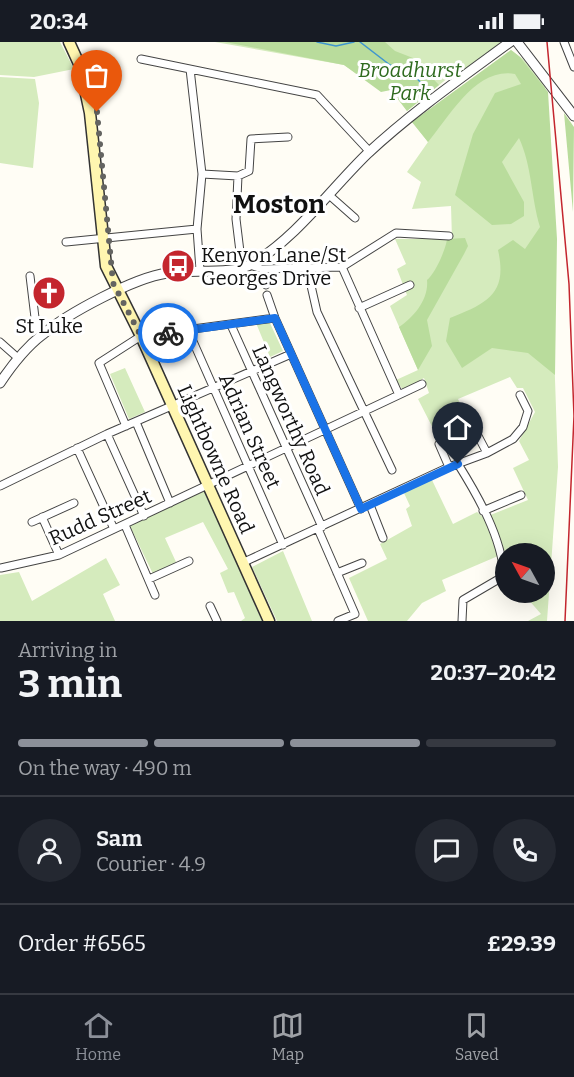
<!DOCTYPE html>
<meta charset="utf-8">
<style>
:root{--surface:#171b24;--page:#242831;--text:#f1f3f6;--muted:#9ea1a6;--line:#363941;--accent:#8c9099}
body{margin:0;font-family:Bitter,serif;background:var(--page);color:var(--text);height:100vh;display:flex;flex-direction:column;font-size:22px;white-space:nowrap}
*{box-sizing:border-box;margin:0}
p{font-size:20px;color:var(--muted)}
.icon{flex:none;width:33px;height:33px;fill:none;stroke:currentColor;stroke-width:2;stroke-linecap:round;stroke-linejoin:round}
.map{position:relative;height:579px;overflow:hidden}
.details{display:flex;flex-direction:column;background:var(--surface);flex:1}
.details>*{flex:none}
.needle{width:39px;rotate:310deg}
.buttons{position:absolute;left:495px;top:501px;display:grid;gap:12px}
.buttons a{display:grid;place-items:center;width:60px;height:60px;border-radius:50%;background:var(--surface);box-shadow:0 6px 24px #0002;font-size:30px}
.pin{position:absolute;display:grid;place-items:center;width:51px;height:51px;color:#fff;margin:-62px -26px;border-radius:50% 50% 50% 0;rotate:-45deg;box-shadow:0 0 6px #0007}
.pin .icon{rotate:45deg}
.courier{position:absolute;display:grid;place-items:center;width:60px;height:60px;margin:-30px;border:4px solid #1a73e8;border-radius:50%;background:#fff;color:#222;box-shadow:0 2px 8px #0007}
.head em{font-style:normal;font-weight:700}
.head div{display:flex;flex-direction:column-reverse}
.head{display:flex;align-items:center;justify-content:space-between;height:102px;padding:0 18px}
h1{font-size:39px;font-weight:700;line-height:45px}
.bar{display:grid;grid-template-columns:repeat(4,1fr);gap:9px 6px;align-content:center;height:72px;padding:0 18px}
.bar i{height:8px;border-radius:4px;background:var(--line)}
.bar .on{background:var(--accent)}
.bar p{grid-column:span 4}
.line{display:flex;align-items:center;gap:15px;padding:0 18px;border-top:2px solid var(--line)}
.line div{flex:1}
.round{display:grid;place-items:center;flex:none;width:63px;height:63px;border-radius:32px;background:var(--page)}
.status{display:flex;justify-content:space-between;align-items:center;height:42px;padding:0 30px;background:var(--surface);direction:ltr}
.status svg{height:16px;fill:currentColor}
.dock{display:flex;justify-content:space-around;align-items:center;height:84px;border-top:2px solid var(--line);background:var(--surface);font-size:16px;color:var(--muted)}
.dock a{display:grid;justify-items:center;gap:3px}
.dock .on{color:var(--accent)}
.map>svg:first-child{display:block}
.green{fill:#d5ebbd}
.forest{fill:#b9dc9c}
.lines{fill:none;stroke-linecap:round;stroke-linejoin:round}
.stream{stroke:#3f96cf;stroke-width:1.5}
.minor-casing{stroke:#444;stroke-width:9}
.tertiary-casing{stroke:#444;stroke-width:11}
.secondary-casing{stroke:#333;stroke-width:13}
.minor{stroke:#fff;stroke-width:7}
.tertiary{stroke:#fff;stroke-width:9}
.secondary{stroke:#fff6b0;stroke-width:10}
.rail{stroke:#c4262e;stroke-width:1.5}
.done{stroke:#646461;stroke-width:6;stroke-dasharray:0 10.8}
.route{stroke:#1a73e8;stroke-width:8}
.labels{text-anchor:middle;stroke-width:6;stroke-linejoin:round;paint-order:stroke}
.park-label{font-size:20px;font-style:italic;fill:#2f6b1f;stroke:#fff}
.poi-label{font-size:20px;fill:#111;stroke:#fff;text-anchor:start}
.street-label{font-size:20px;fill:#111;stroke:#fff}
.district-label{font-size:26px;font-weight:bold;fill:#111;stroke:#fff}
</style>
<div class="status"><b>20:34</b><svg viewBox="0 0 49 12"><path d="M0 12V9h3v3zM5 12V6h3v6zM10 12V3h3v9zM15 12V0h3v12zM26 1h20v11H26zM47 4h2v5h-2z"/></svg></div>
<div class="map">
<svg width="574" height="579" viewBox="0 0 574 579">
<rect width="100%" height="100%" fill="#fffdf5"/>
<path class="green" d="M0,0H60L74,27L34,35L0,33Z
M215,0H510L464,34L459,27L407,69L391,48H381L344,23Z
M511,8L523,17L545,44L558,425L547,579H528L541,572L527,556L535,551L544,550V512L526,511L522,503L504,509L488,474L528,458L513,426L529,418L519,399L535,370L523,346H517L510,335L458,357L468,378L461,381L465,395L443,406L418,357L429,351L424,336L403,348L396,338L418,328L390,264L407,253L397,227L406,222L395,197H452L451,164L412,167L421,140L407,130L428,100L412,80Z
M0,35L35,37L39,61L33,126L0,121Z
M269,279L283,309L270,315L256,281Z
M125,326L145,370L129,377L110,332Z
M432,438L453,482L477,470L484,476L498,514L442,538L446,549L422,561L407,579H368L349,536L387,517L380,502L412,484L406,467L410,464L404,451Z
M205,449L262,579H241L245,576L234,550L228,551L220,531L228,527L203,480L165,496L176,520L153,532L129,482Z
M283,509L312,579H277L252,525Z
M106,516L120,543L103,552L115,579H0V533L19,530L32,559Z"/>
<path class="forest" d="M225,0H385L395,9L413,16L439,43L407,69L391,48L381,50L344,23Z
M511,8L520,15L548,50L557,197L555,333L528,311L492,306L462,326L446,299L450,276C487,261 508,252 498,208L513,198L525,207L540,185C531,155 532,124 519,96L502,120L524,160V174L511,182L492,183L455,153L473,92L495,51L521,42L515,32C476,25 450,74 428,100L412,80Z
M564,71L574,85L573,170Z
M465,196L468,204L464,212L427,278L432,304L418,328L399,285C414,275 429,257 427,238C435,232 446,207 447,197Z"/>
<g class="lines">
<path class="stream" d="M317,0L336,4L354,0
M360,0L390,23L411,30L423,43"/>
<g class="minor-casing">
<path id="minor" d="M564,0L574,25
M141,17L317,53L370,110
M190,27L202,132L197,187L200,228
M202,132L238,134L249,129L251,97L288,95
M238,134L236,177L242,226
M329,153L355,176
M66,200L197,187
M250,223L262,227L342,225L396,191L449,194
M342,225L399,353
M307,226L317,270L392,428
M262,227L266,243
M30,234L36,284L42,293
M267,253L275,276L361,467
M359,266L410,243
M231,283L322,485
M188,288L283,503
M0,300L18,316
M136,380L170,461
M465,380L468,386L477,392L487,411
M126,384L99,321L141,294L275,276
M107,392L144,474
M439,402L449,425
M77,406L114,487
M458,422C478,454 502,496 504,534L463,558L462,579
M0,444L107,392L291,312
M370,463L383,496
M483,469L521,453
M42,475L59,513
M32,480L74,461
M125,483L155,553
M318,487L355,572L338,579
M242,521L449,425L487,411L513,397L523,385L528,369L520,353
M1,526L59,513L422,342
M337,531L362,521
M149,537L189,519
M210,564L217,579"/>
</g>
<g class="tertiary-casing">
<path id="tertiary" d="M517,0L574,74
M0,341C12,323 25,306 42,293C68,271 134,236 167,231C190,227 234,233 252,222C298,194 329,149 367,112C411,71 461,36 510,0"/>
</g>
<g class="secondary-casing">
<path id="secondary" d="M69,0L80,24L90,71L106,224L141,294L269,579"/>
</g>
<use href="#minor" class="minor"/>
<use href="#tertiary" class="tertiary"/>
<use href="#secondary" class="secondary"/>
<path class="rail" d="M547,0L569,242L574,374L565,579"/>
</g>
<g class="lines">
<path class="done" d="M97,70L113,241L141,294L168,291"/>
<path class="route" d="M168,291L275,276L361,467L458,422"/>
</g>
<defs>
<g id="bus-disc" transform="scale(1.725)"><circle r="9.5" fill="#c4262e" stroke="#fff"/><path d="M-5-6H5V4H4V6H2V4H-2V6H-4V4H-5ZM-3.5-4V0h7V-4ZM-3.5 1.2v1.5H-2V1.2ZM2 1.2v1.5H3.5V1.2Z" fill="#fff"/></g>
<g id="church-disc" transform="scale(1.725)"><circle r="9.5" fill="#c4262e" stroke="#fff"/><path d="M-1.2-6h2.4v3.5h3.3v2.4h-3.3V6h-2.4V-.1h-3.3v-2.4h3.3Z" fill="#fff"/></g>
</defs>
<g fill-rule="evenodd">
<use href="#bus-disc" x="178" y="224"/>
<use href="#church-disc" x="49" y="251"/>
</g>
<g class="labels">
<g class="park-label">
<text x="410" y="35">Broadhurst<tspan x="410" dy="23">Park</tspan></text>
</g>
<g class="poi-label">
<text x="201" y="220">Kenyon Lane/St<tspan x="201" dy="23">Georges Drive</tspan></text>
<text x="49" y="291" text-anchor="middle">St Luke</text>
</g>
<g class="street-label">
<text transform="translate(291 378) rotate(66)" y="7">Langworthy Road</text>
<text transform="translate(250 389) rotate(66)" y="7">Adrian Street</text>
<text transform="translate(216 417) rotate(66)" y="7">Lightbowne Road</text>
<text transform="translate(100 475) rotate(-24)" y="7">Rudd Street</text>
</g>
<g class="district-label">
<text x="279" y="171">Moston</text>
</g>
</g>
</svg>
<div class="buttons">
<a><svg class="needle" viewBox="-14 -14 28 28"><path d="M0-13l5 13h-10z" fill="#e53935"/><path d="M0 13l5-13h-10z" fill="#9ea1a6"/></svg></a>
</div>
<div class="pin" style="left:97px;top:70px;background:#ea580c"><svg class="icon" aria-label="bag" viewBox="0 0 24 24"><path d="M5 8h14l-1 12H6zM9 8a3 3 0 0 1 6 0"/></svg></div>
<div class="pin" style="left:458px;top:422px;background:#1f2937"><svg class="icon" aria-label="home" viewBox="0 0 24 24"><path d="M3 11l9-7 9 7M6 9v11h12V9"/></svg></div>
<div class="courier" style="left:168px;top:291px"><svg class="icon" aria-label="bike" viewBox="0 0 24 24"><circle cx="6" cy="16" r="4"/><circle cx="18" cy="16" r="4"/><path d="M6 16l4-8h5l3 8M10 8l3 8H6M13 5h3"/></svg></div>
</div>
<section class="details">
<div class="head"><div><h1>3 min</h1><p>Arriving in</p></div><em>20:37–20:42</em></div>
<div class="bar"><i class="on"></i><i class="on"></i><i class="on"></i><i></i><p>On the way · 490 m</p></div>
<div class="line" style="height:108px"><a class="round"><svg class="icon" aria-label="person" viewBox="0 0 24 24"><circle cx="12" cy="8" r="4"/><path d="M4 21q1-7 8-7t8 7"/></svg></a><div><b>Sam</b><p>Courier · 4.9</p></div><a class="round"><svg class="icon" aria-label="chat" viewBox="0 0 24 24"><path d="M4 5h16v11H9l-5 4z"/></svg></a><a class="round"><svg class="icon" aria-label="phone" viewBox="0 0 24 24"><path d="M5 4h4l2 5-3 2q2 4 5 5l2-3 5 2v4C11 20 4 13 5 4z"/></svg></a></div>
<div class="line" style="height:78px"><div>Order #6565</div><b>£29.39</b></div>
</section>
<nav class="dock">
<a class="on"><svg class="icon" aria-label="home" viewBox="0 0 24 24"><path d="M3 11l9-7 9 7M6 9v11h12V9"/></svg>Home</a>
<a><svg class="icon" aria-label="map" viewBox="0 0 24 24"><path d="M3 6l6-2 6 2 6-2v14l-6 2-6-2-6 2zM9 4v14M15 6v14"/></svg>Map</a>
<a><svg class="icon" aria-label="saved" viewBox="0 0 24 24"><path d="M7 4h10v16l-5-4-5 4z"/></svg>Saved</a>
</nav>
